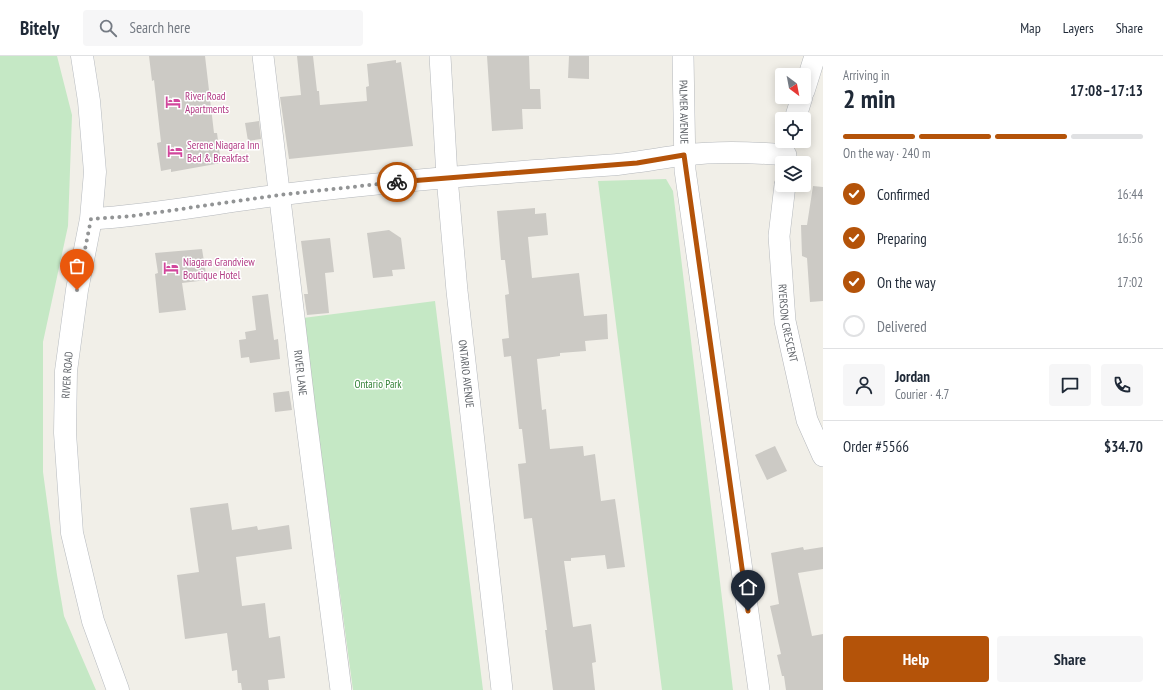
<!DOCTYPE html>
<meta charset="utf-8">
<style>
:root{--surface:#fff;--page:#f6f6f7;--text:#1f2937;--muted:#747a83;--line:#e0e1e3;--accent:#b45309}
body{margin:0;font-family:"PT Sans Narrow",sans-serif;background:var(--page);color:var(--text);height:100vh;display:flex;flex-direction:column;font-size:15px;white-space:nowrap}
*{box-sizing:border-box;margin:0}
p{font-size:13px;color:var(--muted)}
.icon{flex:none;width:22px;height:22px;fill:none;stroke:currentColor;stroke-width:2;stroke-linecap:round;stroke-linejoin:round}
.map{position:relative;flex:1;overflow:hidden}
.details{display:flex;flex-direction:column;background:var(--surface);width:340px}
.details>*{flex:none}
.needle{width:26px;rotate:148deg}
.buttons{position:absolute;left:775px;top:12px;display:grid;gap:8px}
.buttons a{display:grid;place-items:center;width:36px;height:36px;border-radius:4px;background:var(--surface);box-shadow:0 2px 10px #0003;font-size:20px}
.pin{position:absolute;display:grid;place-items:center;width:34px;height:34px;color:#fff;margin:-41px -17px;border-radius:50% 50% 50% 0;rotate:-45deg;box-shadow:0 0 4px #0007}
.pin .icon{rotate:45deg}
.courier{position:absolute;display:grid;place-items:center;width:40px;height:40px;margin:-20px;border:3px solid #b45309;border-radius:50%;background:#fff;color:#222;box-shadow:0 1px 5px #0007}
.headline em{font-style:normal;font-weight:800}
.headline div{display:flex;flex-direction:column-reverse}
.headline{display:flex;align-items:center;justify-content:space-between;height:68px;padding:0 20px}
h1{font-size:26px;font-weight:800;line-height:30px}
.bar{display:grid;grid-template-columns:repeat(4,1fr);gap:6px 4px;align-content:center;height:48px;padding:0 20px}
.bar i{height:5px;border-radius:3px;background:var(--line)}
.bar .selected{background:var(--accent)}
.bar p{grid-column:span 4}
.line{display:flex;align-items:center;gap:10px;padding:0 20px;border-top:1px solid var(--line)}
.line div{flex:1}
.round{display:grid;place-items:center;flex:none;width:42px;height:42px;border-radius:4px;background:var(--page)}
ol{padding:0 20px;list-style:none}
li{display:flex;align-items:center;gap:12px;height:44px}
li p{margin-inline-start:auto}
li .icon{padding:4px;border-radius:50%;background:var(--accent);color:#fff;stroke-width:4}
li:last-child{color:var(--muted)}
li i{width:22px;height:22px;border:2px solid var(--line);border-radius:50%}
.primary-button{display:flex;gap:8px;margin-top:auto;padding:8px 20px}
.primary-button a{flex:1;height:46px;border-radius:4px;background:var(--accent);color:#fff;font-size:16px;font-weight:800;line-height:46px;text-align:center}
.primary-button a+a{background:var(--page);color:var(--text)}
header{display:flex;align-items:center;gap:24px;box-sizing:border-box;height:56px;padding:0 20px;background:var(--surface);border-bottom:1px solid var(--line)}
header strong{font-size:19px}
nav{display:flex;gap:22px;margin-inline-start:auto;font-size:14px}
.search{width:280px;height:36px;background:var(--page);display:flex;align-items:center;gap:10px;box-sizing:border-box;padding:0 14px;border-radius:4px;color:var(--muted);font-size:15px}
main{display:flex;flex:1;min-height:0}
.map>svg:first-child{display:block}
.green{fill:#c5e8c5}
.building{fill:#cccac5}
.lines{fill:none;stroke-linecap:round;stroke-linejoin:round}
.minor-casing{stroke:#b5b8bc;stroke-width:22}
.secondary-casing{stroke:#b6babf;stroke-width:23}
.minor{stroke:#fff;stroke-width:21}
.secondary{stroke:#fff;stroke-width:22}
.done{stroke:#929495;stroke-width:4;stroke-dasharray:0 7.2}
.route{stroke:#b45309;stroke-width:5}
.labels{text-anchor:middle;stroke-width:3;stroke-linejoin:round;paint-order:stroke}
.hotel-label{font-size:11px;fill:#b23c85;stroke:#fff;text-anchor:start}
.street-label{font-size:11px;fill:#5f6368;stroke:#fff}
.park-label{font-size:11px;fill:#348238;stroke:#fff}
</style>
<header>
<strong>Bitely</strong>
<div class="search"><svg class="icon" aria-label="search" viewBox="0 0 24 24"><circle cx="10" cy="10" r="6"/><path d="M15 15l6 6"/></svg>Search here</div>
<nav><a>Map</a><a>Layers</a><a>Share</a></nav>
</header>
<main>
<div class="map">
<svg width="823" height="634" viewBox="0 0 823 634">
<rect width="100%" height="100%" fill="#f1efe8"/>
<path class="green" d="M0,0H57L72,59L68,170L43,286V416L57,519L64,560L96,634H0Z
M666,123L673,135L733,634H662L598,125Z
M435,245L483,634H353L303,262Z"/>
<path class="building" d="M149,0H205L214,77H217L221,107L171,116V113L161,115L157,87L161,86L154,24L152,25Z
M297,0H313L317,35H319L320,49L367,45L366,31L369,30L367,8L396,4V7L401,6L413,90L289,103L280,41L301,39Z
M487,0H529L530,33H540L541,53H522L523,73L492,75Z
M569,0H589V23L568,22Z
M259,65L261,83L248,85L245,67Z
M813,130L823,131V245L810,246L807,202L802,200L801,169H807Z
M535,152V158L546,157L548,179L528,181L532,222L579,217L584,260L607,258L608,283L585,285L586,295L560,297V300L537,303L542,354L546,353L550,393L583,390L584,400L595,398L601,445L615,443L625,511L607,513L605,499L571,502V505H564L573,571L591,568L596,606L592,607L595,634H553L545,574H547L532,462L524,463L518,408L526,407L522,373H519L511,300L504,301L502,283L509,282L505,239L509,238L505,204H501L497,155Z
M389,174L401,182L405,213L392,214L393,220L373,222L367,177Z
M330,182L334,216L325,217L329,257L307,259L304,238H308L301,185Z
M202,193L207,224L182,227L186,254L159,257L155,218L158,217L155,197Z
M268,238L274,284L278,283L280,303L250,307L249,301L241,302L239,284L246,283L245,276L256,274L252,240Z
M289,335L292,354L275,356L273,337Z
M775,390L787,415L767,424L755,399Z
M228,447L232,474L257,470L258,474L289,469L292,493L236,501L242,550L265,547L269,582L280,580L285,622L268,624L269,634H242L241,627H238L237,614L232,615L227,577L185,583L177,519L199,516L190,452Z
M803,491L804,494L823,491V513L798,517L812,580L823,578V634H786L784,620H782L777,599L781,598L770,550L779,548L771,497Z"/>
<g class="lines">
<g class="minor-casing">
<g id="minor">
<path id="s1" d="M263,0L305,354L341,634"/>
<path id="s2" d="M440,0L447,121L457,235L502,634"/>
<path id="s3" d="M683,0L685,114L759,634"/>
<path d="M804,35L815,0"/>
<path d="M795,63L802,41"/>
<path id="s4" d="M785,129L779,180L785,265L807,364L823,400"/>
<path d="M91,163C154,159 216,147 279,139C389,125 500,117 611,109C636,107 660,102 684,99C718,95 752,96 786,99"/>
</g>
</g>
<g class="secondary-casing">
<path id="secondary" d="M82,0L89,45L95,116L91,163L77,234L66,315L65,377L72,477L93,565L118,634"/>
</g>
<use href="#minor" class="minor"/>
<use href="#secondary" class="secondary"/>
</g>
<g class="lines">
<path class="done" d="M77,234L91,163L132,160L279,139L397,126"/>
<path class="route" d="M397,126L637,107L684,99L748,555"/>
</g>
<defs>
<g id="hotel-bare" transform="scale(1.2)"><path d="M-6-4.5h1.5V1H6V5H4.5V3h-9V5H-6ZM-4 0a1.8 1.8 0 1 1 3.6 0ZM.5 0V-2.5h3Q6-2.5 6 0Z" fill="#d1479c" stroke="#fff" stroke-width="2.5" paint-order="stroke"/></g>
</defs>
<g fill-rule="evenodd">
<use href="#hotel-bare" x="173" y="46"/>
<use href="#hotel-bare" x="175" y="95"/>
<use href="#hotel-bare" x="171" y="212"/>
</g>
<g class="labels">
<g class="hotel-label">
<text x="185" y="44">River Road<tspan x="185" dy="13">Apartments</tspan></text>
<text x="187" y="93">Serene Niagara Inn<tspan x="187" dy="13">Bed &amp; Breakfast</tspan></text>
<text x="183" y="210">Niagara Grandview<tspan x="183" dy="13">Boutique Hotel</tspan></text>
</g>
<g class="street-label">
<text dy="4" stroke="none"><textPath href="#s3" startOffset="56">PALMER AVENUE</textPath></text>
<text dy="4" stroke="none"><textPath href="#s4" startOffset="139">RYERSON CRESCENT</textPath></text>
<text dy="4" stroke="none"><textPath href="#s1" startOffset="319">RIVER LANE</textPath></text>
<text dy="4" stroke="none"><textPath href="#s2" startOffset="319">ONTARIO AVENUE</textPath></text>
<text transform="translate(67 319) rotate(-86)" y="4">RIVER ROAD</text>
</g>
<g class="park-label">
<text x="378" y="332">Ontario Park</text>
</g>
</g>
</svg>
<div class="buttons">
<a><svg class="needle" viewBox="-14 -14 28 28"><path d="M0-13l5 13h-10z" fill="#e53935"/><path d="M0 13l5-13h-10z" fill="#747a83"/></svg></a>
<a><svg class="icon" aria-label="locate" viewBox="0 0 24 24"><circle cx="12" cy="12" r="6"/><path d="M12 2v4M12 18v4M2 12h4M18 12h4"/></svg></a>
<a><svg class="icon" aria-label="layers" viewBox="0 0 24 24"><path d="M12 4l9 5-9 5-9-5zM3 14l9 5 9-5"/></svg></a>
</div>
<div class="pin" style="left:77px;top:234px;background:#ea580c"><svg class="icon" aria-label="bag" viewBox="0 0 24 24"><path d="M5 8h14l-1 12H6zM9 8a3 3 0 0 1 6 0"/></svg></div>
<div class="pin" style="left:748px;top:555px;background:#1f2937"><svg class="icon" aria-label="home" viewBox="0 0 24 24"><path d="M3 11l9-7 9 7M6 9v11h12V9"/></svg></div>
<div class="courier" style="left:397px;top:126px"><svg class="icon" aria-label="bike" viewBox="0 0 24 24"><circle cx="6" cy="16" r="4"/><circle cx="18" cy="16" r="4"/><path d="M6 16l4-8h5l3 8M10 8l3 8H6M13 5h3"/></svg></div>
</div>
<section class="details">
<div class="headline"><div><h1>2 min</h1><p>Arriving in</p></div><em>17:08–17:13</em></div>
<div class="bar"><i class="selected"></i><i class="selected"></i><i class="selected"></i><i></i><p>On the way · 240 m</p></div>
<ol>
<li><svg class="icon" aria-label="check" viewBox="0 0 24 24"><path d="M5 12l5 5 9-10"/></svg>Confirmed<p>16:44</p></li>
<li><svg class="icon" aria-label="check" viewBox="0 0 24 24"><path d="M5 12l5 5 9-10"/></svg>Preparing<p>16:56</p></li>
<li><svg class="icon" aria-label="check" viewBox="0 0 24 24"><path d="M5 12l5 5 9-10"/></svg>On the way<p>17:02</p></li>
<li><i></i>Delivered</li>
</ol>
<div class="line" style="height:72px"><a class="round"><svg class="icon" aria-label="person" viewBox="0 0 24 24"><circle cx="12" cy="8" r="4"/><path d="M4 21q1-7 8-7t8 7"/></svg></a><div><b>Jordan</b><p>Courier · 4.7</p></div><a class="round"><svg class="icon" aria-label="chat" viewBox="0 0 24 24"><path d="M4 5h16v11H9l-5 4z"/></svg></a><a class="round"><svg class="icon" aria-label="phone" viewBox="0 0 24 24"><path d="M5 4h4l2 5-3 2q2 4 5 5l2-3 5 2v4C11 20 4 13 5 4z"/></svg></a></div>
<div class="line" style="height:52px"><div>Order #5566</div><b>$34.70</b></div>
<div class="primary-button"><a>Help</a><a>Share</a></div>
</section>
</main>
